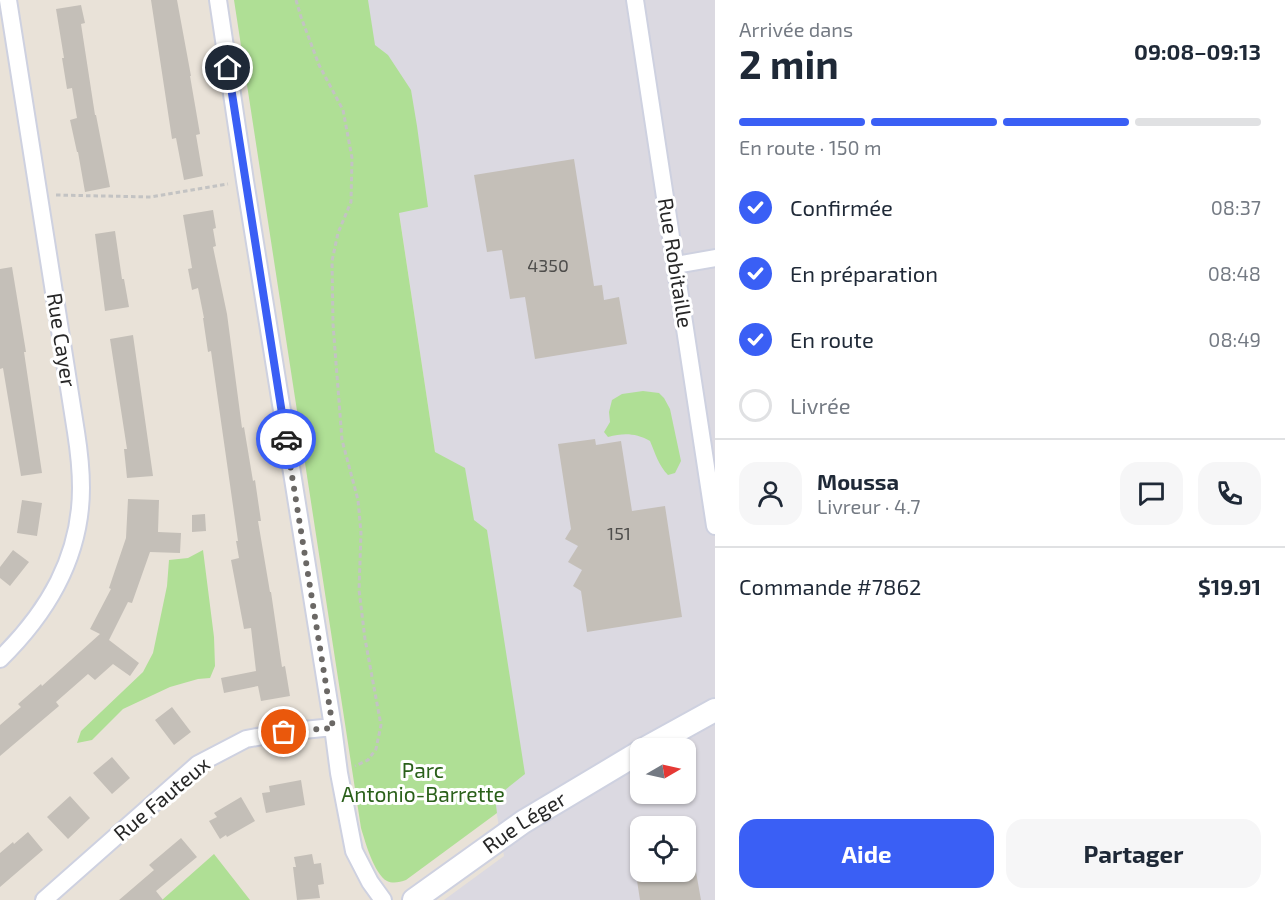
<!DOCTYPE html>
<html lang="fr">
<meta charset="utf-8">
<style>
:root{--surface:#fff;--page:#f6f6f7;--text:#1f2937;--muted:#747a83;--line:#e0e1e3;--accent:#3a5ff5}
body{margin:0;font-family:"Exo 2",sans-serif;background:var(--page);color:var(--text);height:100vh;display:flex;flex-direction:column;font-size:22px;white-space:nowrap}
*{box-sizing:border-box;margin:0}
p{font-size:20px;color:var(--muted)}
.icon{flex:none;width:33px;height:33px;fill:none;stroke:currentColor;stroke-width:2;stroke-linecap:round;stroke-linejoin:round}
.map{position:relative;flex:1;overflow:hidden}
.details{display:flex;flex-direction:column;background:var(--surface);width:570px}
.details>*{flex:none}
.needle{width:39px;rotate:81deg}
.fabs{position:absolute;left:630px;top:738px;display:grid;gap:12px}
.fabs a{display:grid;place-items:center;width:66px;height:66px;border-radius:12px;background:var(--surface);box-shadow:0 2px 4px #0004;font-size:30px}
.pin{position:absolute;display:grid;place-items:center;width:51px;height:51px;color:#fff;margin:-26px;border:3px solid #fff;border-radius:50%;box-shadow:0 2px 6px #0007}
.courier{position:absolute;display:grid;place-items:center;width:60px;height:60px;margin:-30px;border:4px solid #3a5ff5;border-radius:50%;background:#fff;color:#222;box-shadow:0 2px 8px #0007}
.summary em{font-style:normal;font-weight:700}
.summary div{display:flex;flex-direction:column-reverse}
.summary{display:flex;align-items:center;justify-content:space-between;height:102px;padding:0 24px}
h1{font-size:39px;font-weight:700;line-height:45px}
.bar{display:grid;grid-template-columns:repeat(4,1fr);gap:9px 6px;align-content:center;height:72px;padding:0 24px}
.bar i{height:8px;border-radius:4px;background:var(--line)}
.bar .selected{background:var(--accent)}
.bar p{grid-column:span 4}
.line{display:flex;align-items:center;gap:15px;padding:0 24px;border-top:2px solid var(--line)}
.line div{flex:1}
.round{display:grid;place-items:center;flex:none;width:63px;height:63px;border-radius:18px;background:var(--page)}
ol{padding:0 24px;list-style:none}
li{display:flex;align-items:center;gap:18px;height:66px}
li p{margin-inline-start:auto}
li .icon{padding:6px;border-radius:50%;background:var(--accent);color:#fff;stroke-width:4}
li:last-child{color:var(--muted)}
li i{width:33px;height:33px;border:3px solid var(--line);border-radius:50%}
.action{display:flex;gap:12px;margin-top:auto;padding:12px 24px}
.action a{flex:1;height:69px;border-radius:18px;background:var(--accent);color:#fff;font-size:24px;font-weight:700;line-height:69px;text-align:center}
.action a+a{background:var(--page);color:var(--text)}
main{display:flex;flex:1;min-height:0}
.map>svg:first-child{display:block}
.industrial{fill:#dbd9e1;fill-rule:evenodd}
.green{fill:#afdf95}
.building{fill:#c4bfb8}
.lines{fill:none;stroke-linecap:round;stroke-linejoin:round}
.street-casing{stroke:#ced1e0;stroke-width:20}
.secondary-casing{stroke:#ced1e0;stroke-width:26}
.path{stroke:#c3c3c3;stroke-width:3;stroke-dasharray:4.5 3;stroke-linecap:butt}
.street{stroke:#fff;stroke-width:16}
.secondary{stroke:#fff;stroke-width:22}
.done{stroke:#6b6865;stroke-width:6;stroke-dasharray:0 10.8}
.route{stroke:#3a5ff5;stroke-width:8}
.labels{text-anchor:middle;stroke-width:6;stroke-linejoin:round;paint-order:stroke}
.number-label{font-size:18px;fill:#4e4d4b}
.street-label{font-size:21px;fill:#272727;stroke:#fff}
.park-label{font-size:21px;fill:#2a601a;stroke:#fff}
</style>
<main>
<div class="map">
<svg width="715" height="900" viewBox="0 0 715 900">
<rect width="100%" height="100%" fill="#e9e2d8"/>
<path class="industrial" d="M364,0H715V900H444L504,856L435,452L399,212ZM640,748H686V794H640ZM640,826H686V872H640Z"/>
<path class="green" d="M234,0H368L375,45L388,55L411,90L417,126L428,207L399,213L435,452L465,468L474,520L487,530L525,774L495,798L497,813L406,880C400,882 393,884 387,881C374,874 365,841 361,828Z
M643,391L659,393L664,398L670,409L681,461L675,473L668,475C659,466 655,453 650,441C635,433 624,433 608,437L604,432L610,422L609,412L612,400L622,394Z
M203,550L214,637L215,666L210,678L198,679L170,687L123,709L92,740L77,743L81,731L143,672L153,653L167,586L169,560L188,558Z
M214,854L250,900H162Z"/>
<path class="building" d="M151,0H177L191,76H190L200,134L196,135L203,176L184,180L176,138L172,139Z
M81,5L85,23L81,24L95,115H96L110,187L85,192L78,152H77L70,120L77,118L72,88L67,89L62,58H64L56,9Z
M574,159L594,286L602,285L604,300L619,297L627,344L535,359L525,297L510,299L502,250L487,252L474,175Z
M213,210L216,228L213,229L216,246L213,247L227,314L242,428L244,427L253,481L255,480L261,521H258L270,592H271L282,667L285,666L290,696L261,701L258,686L224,693L221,678L256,671L251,628L244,629L231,560L239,558L236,541H238L211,351L208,352L203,318H204L198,288L192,290L188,269L192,268L183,215Z
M115,231L122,279H124L129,307L105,311L95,234Z
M12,267L26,352H24L42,473L21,476L3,368L0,369V269Z
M133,335L153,476L127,478L124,449H127L110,339Z
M595,439L596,445L621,441L632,511L665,506L682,617L587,632L581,591L573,586L582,570L568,562L578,546L565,539L571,529L558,444Z
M128,499L159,500L158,532L181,533L180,553L150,552L132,603L128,602L109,640L139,663L130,676L113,664L95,680L88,674L56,702L59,706L0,756V725L21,707L18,704L41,684L42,686L100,634L90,629L111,589L109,588L126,538Z
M22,500L42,503L37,536L17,533Z
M205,514L206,531L192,532V515Z
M13,550L29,562L10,586L0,578V567Z
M172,707L191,732L174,745L155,720Z
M112,757L130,778L112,794L93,773Z
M301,780L305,805L266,813L262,793L270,792L269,786Z
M70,796L90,818L68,839L47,817Z
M241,797L255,821L227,837L226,835L220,839L209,821L217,817L214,813Z
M28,832L43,850L0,887V853L13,842L14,844Z
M181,838L197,857L156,891L163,900H119L154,870L149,865Z
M312,854L314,864L321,863L324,884L318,885L320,898L297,900L293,867H296L294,857Z
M653,872H696L701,900H640L636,874Z"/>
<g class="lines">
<g class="street-casing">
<path id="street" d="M218,0L245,181L333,727L339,773L354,851L370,882L383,900
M635,0L715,526
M676,265L715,258
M0,659C48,612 81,557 81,488C81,469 79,451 76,432L8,0
M44,900L198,764L246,739L284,732L333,727"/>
</g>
<g class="secondary-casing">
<g id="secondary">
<path d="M646,748L715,710"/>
<path id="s1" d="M414,900L523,822L640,752"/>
</g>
</g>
<path class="path" d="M296,0L301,17L319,65L343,110L352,158L351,202L338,233L332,261L333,324L342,440L358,500L361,533L359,590L365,639L381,725L376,749L368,760L355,766
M56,195L151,197L228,184"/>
<use href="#street" class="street"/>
<use href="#secondary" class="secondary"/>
</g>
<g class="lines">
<path class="done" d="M284,732L333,728L286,439"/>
<path class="route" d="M228,68L286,439"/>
</g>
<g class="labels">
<g class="number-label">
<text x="548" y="272">4350</text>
<text x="619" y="540">151</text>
</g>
<g class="street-label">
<text transform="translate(675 263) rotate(81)" y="7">Rue Robitaille</text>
<text transform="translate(61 340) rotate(81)" y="7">Rue Cayer</text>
<text transform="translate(162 799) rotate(-40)" y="7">Rue Fauteux</text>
<text dy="7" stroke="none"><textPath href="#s1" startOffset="135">Rue Léger</textPath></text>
</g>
<g class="park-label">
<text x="423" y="778">Parc<tspan x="423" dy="24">Antonio-Barrette</tspan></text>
</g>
</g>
</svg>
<div class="fabs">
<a><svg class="needle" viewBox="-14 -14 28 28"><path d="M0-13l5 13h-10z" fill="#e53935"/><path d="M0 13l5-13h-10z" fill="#747a83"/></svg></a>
<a><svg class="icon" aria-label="locate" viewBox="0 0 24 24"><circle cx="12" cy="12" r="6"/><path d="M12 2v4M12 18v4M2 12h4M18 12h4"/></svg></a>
</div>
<div class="pin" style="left:284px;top:732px;background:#ea580c"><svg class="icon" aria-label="bag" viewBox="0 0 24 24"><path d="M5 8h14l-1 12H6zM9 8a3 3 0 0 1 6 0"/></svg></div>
<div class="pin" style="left:228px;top:68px;background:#1f2937"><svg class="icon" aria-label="home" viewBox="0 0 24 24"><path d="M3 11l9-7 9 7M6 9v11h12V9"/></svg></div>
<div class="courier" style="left:286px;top:439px"><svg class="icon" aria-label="car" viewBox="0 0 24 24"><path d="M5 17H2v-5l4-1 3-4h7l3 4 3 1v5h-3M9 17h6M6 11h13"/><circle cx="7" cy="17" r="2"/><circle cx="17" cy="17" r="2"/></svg></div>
</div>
<section class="details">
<div class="summary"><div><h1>2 min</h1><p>Arrivée dans</p></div><em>09:08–09:13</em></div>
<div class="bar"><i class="selected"></i><i class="selected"></i><i class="selected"></i><i></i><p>En route · 150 m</p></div>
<ol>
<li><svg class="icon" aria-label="check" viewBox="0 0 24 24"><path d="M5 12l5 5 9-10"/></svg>Confirmée<p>08:37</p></li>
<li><svg class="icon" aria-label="check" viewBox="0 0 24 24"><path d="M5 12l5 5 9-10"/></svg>En préparation<p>08:48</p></li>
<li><svg class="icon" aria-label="check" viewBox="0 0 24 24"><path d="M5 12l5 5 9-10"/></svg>En route<p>08:49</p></li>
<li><i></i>Livrée</li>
</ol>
<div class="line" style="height:108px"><a class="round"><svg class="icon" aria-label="person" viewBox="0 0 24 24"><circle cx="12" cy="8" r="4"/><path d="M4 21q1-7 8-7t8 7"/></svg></a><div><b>Moussa</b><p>Livreur · 4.7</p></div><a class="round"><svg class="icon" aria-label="chat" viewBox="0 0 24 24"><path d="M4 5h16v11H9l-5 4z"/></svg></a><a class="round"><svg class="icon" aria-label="phone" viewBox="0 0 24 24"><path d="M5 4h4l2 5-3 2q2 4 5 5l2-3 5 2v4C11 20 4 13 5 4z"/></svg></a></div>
<div class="line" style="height:78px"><div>Commande #7862</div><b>$19.91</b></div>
<div class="action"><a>Aide</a><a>Partager</a></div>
</section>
</main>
